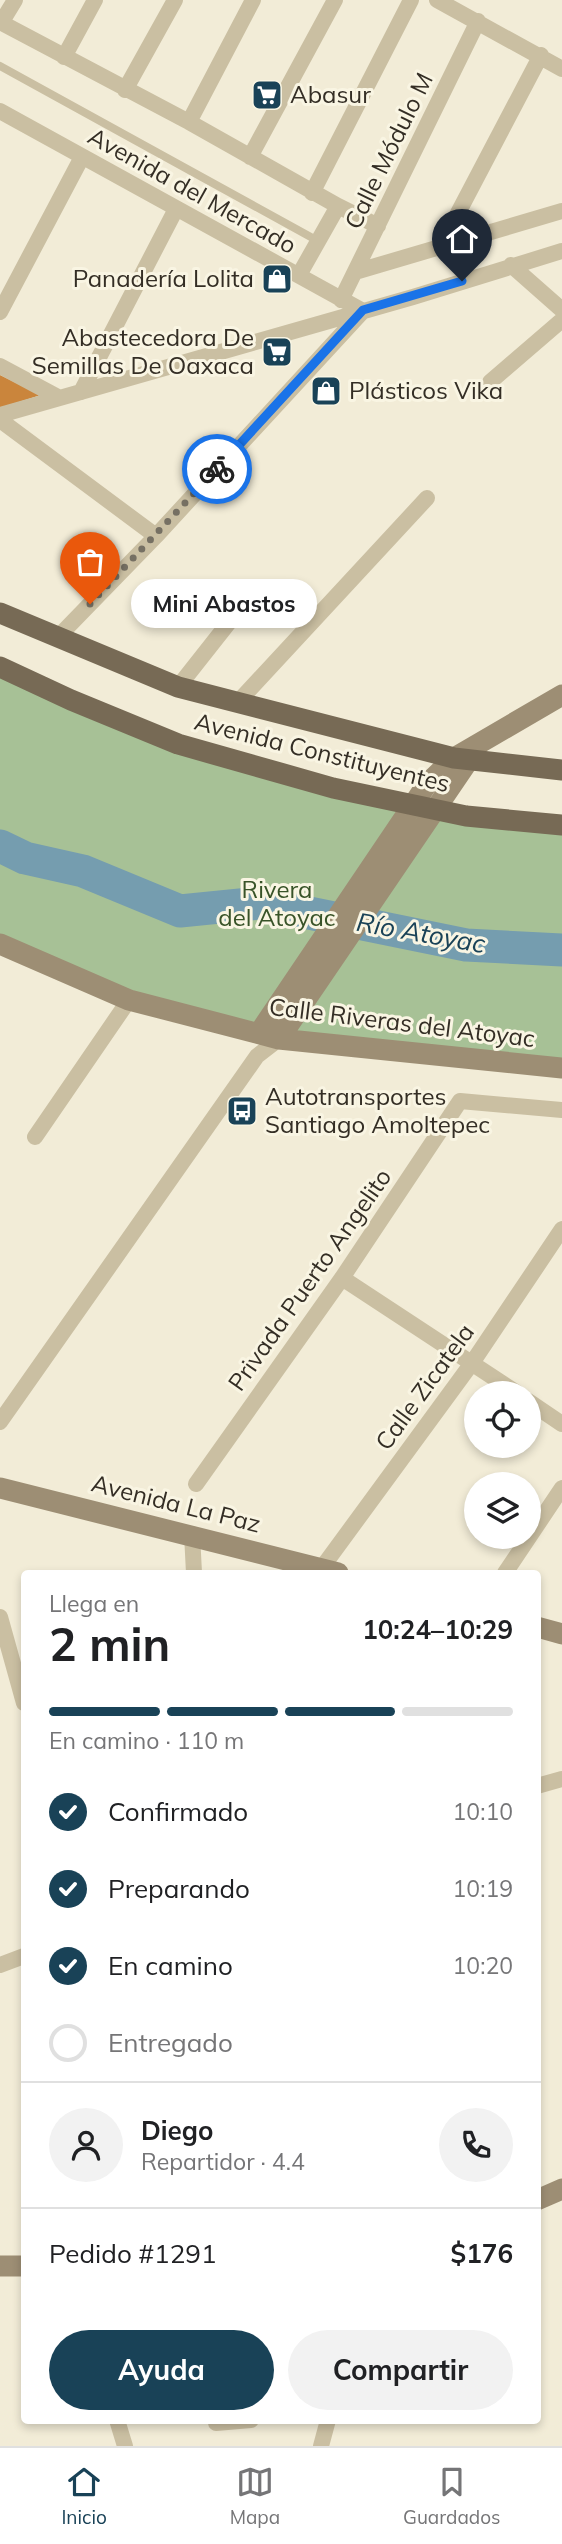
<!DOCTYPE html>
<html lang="es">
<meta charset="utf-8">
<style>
:root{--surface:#fff;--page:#f2f2f2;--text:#202124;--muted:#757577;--line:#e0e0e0;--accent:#194257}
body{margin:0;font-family:Mulish,sans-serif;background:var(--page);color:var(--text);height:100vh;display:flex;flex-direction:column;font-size:26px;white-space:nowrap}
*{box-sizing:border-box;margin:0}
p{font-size:23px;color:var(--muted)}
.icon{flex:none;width:38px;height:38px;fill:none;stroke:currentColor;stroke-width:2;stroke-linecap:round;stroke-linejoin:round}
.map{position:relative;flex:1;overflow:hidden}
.panel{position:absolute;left:21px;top:1570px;width:520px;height:854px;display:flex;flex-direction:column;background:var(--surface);border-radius:7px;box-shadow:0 4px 10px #0003}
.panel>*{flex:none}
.tools{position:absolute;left:464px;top:1381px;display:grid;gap:14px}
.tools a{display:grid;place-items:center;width:77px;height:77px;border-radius:50%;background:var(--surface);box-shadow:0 4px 10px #0003;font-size:35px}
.pin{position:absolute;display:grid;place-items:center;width:60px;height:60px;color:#fff;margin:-72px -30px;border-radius:50% 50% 50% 0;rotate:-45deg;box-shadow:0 0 7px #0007}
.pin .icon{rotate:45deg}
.courier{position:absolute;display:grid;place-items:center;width:70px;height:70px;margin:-35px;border:5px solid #1a73e8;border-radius:50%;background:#fff;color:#222;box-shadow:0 2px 9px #0007}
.bubble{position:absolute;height:49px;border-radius:24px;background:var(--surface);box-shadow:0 4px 10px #0003;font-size:23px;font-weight:700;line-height:49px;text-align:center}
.head em{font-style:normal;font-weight:700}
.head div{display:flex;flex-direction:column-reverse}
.head{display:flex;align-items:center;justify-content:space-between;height:119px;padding:0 28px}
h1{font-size:46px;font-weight:700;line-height:52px}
.bar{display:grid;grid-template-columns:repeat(4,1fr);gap:10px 7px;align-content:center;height:84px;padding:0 28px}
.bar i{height:9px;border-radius:5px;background:var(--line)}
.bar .on{background:var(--accent)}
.bar p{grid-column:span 4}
.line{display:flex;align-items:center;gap:18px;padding:0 28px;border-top:2px solid var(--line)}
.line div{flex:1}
.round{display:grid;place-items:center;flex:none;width:74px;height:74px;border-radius:37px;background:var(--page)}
ol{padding:0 28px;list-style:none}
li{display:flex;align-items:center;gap:21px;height:77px}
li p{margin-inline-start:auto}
li .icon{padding:7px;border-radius:50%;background:var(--accent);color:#fff;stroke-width:4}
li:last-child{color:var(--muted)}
li i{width:38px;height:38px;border:4px solid var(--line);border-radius:50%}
.button{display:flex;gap:14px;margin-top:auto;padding:14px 28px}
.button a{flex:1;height:80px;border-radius:42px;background:var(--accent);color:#fff;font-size:28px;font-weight:700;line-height:80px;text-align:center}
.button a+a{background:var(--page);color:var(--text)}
.tabs{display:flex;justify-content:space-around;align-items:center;height:98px;border-top:2px solid var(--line);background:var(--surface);font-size:19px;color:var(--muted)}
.tabs a{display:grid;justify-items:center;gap:4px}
.tabs .on{color:var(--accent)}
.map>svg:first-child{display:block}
.green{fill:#a7c196}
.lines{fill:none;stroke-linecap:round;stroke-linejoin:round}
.river{stroke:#759daf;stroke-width:33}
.building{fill:#ca853c}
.lane{stroke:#cabfa2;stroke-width:8}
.street{stroke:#cabfa2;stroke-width:16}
.secondary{stroke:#9d8e74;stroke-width:21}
.primary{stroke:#776a55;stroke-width:21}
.done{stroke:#767063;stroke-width:7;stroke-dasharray:0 12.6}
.route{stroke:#1a73e8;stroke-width:9}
.labels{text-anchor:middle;stroke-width:6;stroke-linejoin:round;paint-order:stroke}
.poi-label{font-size:24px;fill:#342e25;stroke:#f9f5e3;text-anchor:start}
.street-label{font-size:24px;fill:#342e25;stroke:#f9f5e3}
.park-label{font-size:24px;fill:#385328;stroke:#f9f5e3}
.water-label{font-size:26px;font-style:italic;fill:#194257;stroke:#f9f5e3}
</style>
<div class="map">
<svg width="562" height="2446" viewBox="0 0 562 2446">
<rect width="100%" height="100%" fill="#f2ecd7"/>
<path class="green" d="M0,660L178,744L466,816L562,823V1068L279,1039L129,1000L0,944Z"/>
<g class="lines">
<path class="river" d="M0,846L25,858L83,871L180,911L260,903L466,945L562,950"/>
</g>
<path class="building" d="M0,375L41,395L0,408Z"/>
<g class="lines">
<path class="lane" d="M0,66L318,241"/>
<path class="street" d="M437,0L562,69
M0,22L189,122L338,206L299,275
M1,23L15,0
M64,57L95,0
M125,90L175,0
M0,111L363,311L156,536L57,638
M189,122L253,0
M250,157L335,0
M312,193L411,0
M338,206L378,226
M461,241L457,215L541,55
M511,265L562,310
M355,272L562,211
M341,300L478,21
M0,312L82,157
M0,366L58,397
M490,382L562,320
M81,392L176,209
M0,415L413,297L562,251
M0,420L156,536
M178,687L234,616
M238,702L427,498
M35,1137L129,1000
M342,1278L517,1393
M528,1401L562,1424
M0,1422L257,1056L279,1039
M196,1484L342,1278L460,1101L562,1110
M192,1534L194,1573
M321,1569L472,1363L562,1229
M505,1573L562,1488
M0,1617L24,1703
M537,1786L562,1779
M0,1965L24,1956
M117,2420L125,2446
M216,2423L251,2420
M321,2446L328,2420"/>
<path class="secondary" d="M0,944L129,1000L279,1039L562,1068
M259,1033L427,784L454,758L562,695
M279,1039L475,751
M0,1488L338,1573
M537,1627L562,1634
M537,2200L562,2189
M0,2266H24"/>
<path class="primary" d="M0,613L178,687L454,758L562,770
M0,667L71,700L178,744L333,788L466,816L562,825"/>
</g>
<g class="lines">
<path class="done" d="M90,604L217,469"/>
<path class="route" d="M217,469L363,310L462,281"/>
</g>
<defs>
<g id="supermarket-square" transform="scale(1.575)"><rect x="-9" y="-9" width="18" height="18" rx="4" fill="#194257" stroke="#f9f5e3"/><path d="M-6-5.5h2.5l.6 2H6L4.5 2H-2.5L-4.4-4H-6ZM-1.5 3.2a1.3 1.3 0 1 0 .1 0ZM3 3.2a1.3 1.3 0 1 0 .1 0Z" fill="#fff"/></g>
<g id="shop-square" transform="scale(1.575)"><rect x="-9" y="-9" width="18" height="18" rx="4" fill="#194257" stroke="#f9f5e3"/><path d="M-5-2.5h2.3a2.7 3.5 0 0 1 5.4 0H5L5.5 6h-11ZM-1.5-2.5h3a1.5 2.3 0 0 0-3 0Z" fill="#fff"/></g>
<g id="bus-square" transform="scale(1.575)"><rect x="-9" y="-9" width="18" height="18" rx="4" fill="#194257" stroke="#f9f5e3"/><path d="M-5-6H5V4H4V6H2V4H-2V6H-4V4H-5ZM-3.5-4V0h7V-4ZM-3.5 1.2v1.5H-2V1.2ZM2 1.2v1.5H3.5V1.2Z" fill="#fff"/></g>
</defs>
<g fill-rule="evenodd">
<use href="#supermarket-square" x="267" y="95"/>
<use href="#shop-square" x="277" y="279"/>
<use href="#supermarket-square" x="277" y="352"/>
<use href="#shop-square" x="326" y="391"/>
<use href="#bus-square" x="242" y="1111"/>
</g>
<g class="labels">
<g class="poi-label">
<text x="290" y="103">Abasur</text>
<text x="254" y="287" text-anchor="end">Panadería Lolita</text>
<text x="254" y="346" text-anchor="end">Abastecedora De<tspan x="254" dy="28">Semillas De Oaxaca</tspan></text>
<text x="349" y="399">Plásticos Vika</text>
<text x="265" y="1105">Autotransportes<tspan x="265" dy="28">Santiago Amoltepec</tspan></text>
</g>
<g class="street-label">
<text transform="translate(389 151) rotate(-64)" y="8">Calle Módulo M</text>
<text transform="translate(192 191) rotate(29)" y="8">Avenida del Mercado</text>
<text transform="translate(322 753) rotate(14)" y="8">Avenida Constituyentes</text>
<text transform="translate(402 1023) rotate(7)" y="8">Calle Riveras del Atoyac</text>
<text transform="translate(310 1280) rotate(-55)" y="8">Privada Puerto Angelito</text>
<text transform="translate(425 1387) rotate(-54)" y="8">Calle Zicatela</text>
<text transform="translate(176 1504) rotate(14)" y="8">Avenida La Paz</text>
</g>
<g class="park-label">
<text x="277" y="898">Rivera<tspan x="277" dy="28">del Atoyac</tspan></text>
</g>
<g class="water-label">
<text transform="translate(421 933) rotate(10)" y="9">Río Atoyac</text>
</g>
</g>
</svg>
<div class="tools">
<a><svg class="icon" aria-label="locate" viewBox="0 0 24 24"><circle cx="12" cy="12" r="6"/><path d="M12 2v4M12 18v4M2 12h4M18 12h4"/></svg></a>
<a><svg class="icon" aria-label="layers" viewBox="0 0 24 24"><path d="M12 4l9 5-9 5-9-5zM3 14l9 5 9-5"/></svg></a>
</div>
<div class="pin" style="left:90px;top:604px;background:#ea580c"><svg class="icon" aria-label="bag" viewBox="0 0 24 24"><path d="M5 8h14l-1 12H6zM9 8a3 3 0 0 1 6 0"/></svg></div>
<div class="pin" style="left:462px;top:281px;background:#1f2937"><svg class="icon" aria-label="home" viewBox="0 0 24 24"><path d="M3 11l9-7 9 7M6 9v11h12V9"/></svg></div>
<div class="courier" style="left:217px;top:469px"><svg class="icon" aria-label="bike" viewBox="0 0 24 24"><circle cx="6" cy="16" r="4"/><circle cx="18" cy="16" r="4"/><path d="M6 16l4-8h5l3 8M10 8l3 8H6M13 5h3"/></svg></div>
<div class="bubble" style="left:131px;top:579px;width:186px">Mini Abastos</div>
<section class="panel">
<div class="head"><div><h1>2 min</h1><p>Llega en</p></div><em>10:24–10:29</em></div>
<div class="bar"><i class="on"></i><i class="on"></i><i class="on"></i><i></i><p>En camino · 110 m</p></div>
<ol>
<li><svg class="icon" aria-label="check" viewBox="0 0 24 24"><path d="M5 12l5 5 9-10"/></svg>Confirmado<p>10:10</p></li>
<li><svg class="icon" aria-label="check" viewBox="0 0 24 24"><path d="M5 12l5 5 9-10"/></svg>Preparando<p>10:19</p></li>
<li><svg class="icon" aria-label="check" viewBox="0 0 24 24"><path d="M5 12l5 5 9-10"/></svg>En camino<p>10:20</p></li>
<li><i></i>Entregado</li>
</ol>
<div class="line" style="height:126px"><a class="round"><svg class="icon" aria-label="person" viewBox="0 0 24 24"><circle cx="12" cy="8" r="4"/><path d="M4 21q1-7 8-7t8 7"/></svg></a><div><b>Diego</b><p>Repartidor · 4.4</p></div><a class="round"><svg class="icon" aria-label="phone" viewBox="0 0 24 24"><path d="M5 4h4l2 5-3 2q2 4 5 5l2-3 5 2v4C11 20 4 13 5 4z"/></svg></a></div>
<div class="line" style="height:91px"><div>Pedido #1291</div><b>$176</b></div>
<div class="button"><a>Ayuda</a><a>Compartir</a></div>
</section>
</div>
<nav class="tabs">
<a class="on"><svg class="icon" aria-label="home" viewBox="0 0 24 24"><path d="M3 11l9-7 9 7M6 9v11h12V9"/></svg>Inicio</a>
<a><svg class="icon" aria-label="map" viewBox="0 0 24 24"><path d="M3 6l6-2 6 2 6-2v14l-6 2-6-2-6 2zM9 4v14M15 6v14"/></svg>Mapa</a>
<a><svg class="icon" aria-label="saved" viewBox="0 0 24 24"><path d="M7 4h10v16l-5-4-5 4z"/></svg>Guardados</a>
</nav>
